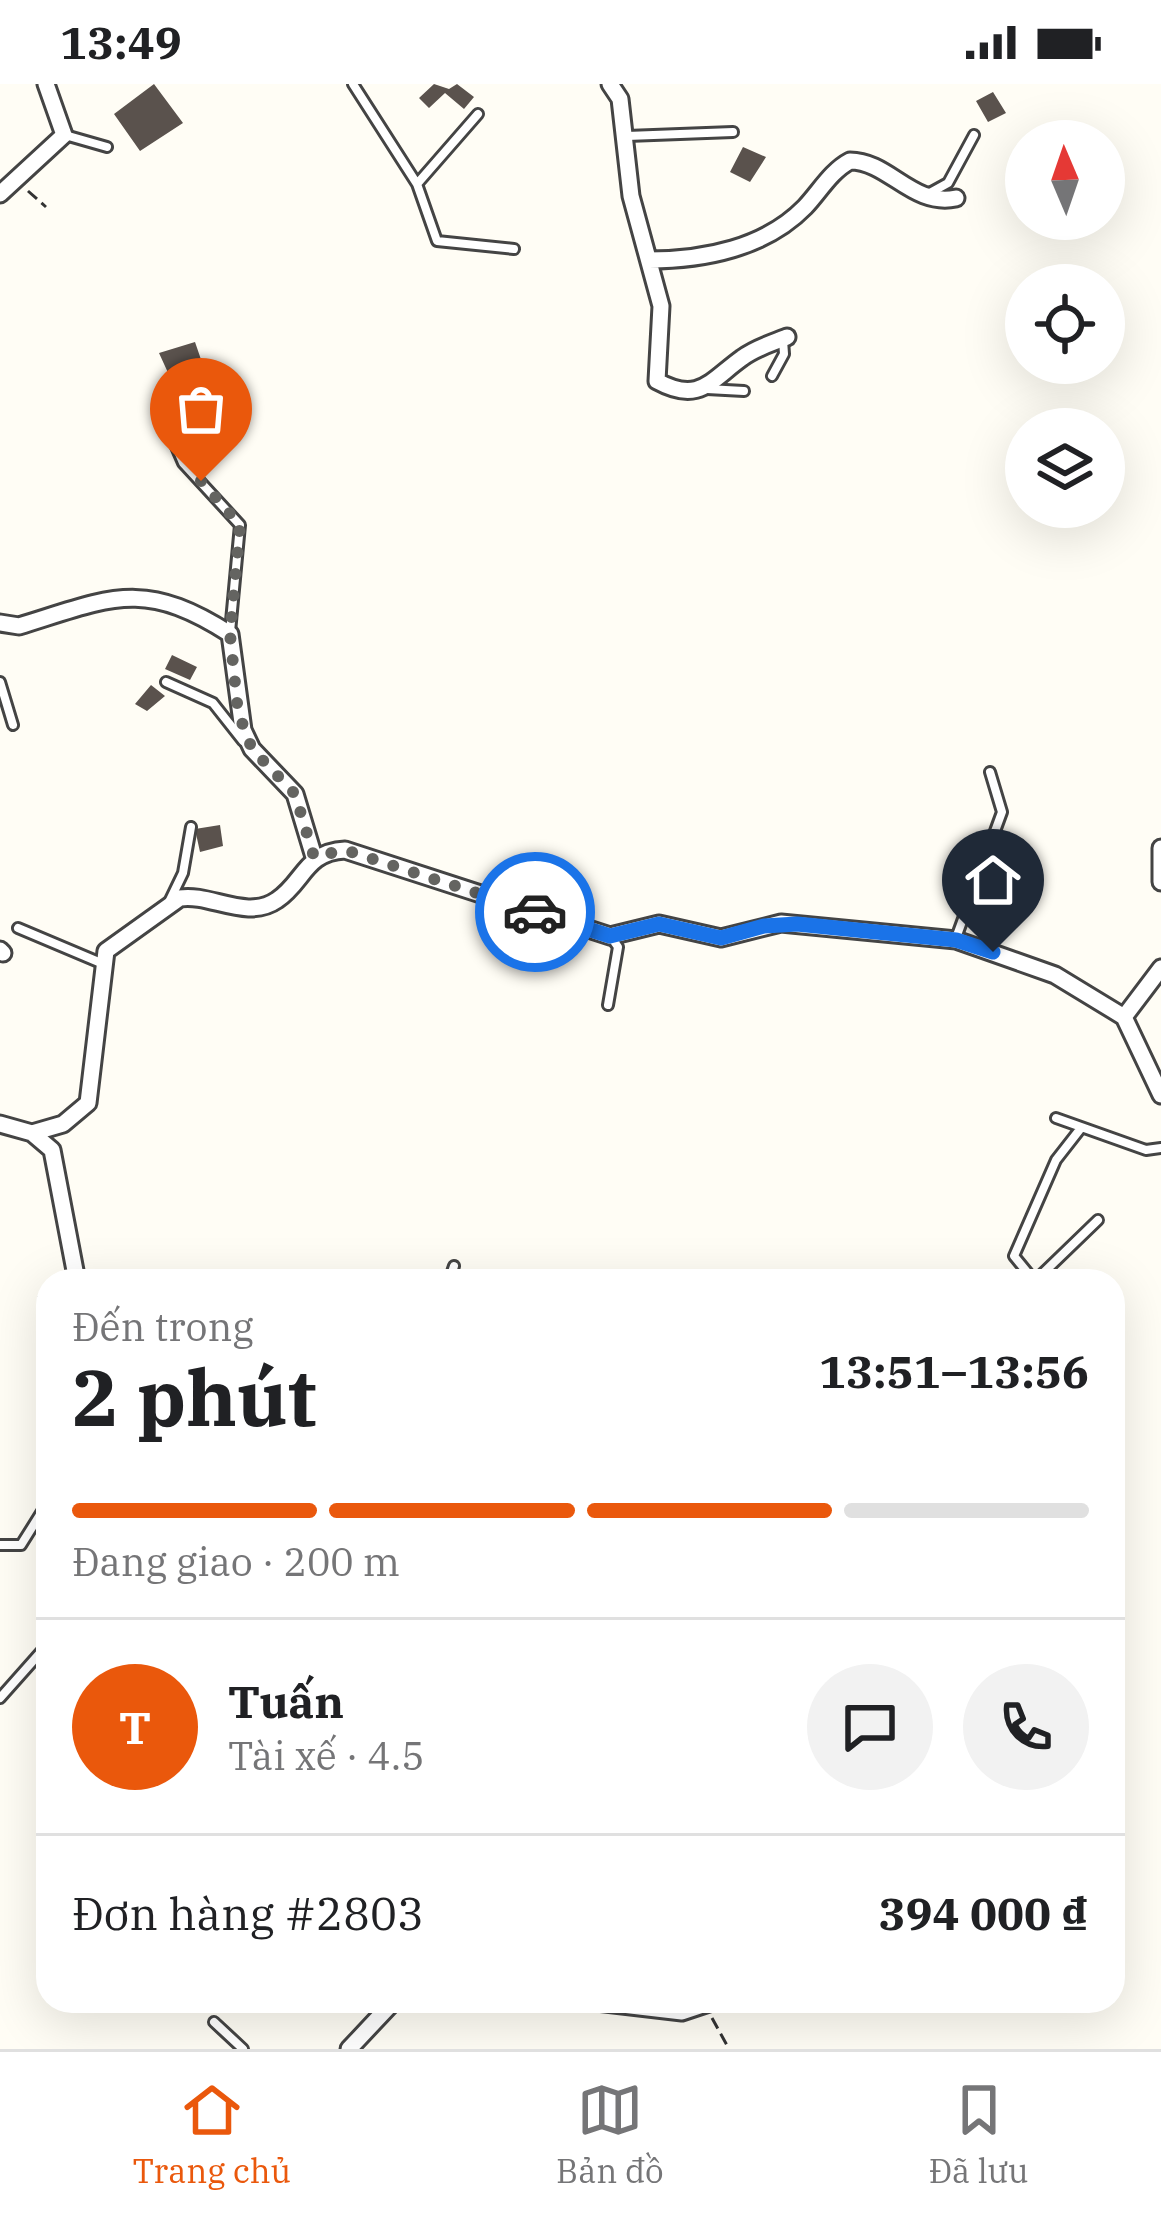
<!DOCTYPE html>
<html lang="vi">
<meta charset="utf-8">
<style>
:root{--surface:#fff;--page:#f2f2f2;--text:#202124;--muted:#757577;--line:#e0e0e0;--accent:#ea580c}
body{margin:0;font-family:"IBM Plex Serif",serif;background:var(--page);color:var(--text);height:100vh;display:flex;flex-direction:column;font-size:45px;white-space:nowrap}
*{box-sizing:border-box;margin:0}
p{font-size:39px;color:var(--muted)}
.icon{flex:none;width:66px;height:66px;fill:none;stroke:currentColor;stroke-width:2;stroke-linecap:round;stroke-linejoin:round}
.map{position:relative;flex:1;overflow:hidden}
.side{position:absolute;left:36px;top:1185px;width:1089px;height:744px;display:flex;flex-direction:column;background:var(--surface);border-radius:36px;box-shadow:0 12px 48px #0002}
.side>*{flex:none}
.needle{width:78px;rotate:358deg}
.buttons{position:absolute;left:1005px;top:36px;display:grid;gap:24px}
.buttons a{display:grid;place-items:center;width:120px;height:120px;border-radius:50%;background:var(--surface);box-shadow:0 12px 48px #0002;font-size:60px}
.pin{position:absolute;display:grid;place-items:center;width:102px;height:102px;color:#fff;margin:-123px -51px;border-radius:50% 50% 50% 0;rotate:-45deg;box-shadow:0 0 12px #0007}
.pin .icon{rotate:45deg}
.courier{position:absolute;display:grid;place-items:center;width:120px;height:120px;margin:-60px;border:9px solid #1a73e8;border-radius:50%;background:#fff;color:#222;box-shadow:0 3px 15px #0007}
.headline em{font-style:normal;font-weight:700}
.headline div{display:flex;flex-direction:column-reverse}
.headline{display:flex;align-items:center;justify-content:space-between;height:204px;padding:0 36px}
h1{font-size:78px;font-weight:700;line-height:90px}
.bar{display:grid;grid-template-columns:repeat(4,1fr);gap:18px 12px;align-content:center;height:144px;padding:0 36px}
.bar i{height:15px;border-radius:9px;background:var(--line)}
.bar .on{background:var(--accent)}
.bar p{grid-column:span 4}
.line{display:flex;align-items:center;gap:30px;padding:0 36px;border-top:3px solid var(--line)}
.line div{flex:1}
.round{display:grid;place-items:center;flex:none;width:126px;height:126px;border-radius:63px;background:var(--page)}
.status{display:flex;justify-content:space-between;align-items:center;height:84px;padding:0 60px;background:var(--surface);direction:ltr}
.status svg{height:33px;fill:currentColor}
.dock{display:flex;justify-content:space-around;align-items:center;height:168px;border-top:3px solid var(--line);background:var(--surface);font-size:33px;color:var(--muted)}
.dock a{display:grid;justify-items:center;gap:6px}
.dock .on{color:var(--accent)}
.map>svg:first-child{display:block}
.building{fill:#5a524d}
.lines{fill:none;stroke-linecap:round;stroke-linejoin:round}
.lane-casing{stroke:#444;stroke-width:14}
.street-casing{stroke:#444;stroke-width:21}
.path{stroke:#333;stroke-width:3;stroke-dasharray:12 6;stroke-linecap:butt}
.lane{stroke:#fff;stroke-width:8}
.street{stroke:#fff;stroke-width:15}
.done{stroke:#646461;stroke-width:12;stroke-dasharray:0 21.6}
.route{stroke:#1a73e8;stroke-width:15}
</style>
<div class="status"><b>13:49</b><svg viewBox="0 0 49 12"><path d="M0 12V9h3v3zM5 12V6h3v6zM10 12V3h3v9zM15 12V0h3v12zM26 1h20v11H26zM47 4h2v5h-2z"/></svg></div>
<div class="map">
<svg width="1161" height="1965" viewBox="0 0 1161 1965">
<rect width="100%" height="100%" fill="#fffdf5"/>
<path class="building" d="M154,0L183,39L140,67L114,30Z
M434,0L449,5L457,0L474,13L464,25L445,9L429,24L419,14Z
M993,8L1006,29L988,38L976,17Z
M743,63L766,73L750,98L730,88Z
M195,258L207,293L175,304L159,269Z
M172,571L197,583L190,596L165,585Z
M151,601L165,612L147,627L135,620Z
M220,741L223,762L200,768L195,745Z"/>
<g class="lines">
<g class="lane-casing">
<path id="lane" d="M353,0L417,100L437,157L514,165
M65,51L107,63
M627,52L733,48
M417,100L478,30
M928,110L948,99L974,51
M772,292L784,270L783,256
M707,305L744,307
M158,321L183,379L240,441L230,548
M0,598L13,641
M166,598L213,619L243,657
M170,816L183,789L191,743
M18,844L101,879
M956,854L1002,728L990,688
M608,921L618,863L611,853
M1056,1034L1146,1066L1161,1064
M1081,1044L1056,1076L1014,1172L1032,1194H1038L1098,1136
M449,1197L454,1182
M44,1215L48,1213
M0,1461H21L48,1418
M0,1614L48,1560
M214,1938L243,1965"/>
</g>
<g class="street-casing">
<path id="street" d="M610,0L620,15L631,112L661,222L657,297C699,320 710,297 742,274C755,264 772,259 787,253
M0,110L64,51L46,0
M649,176C704,176 765,164 805,123C820,107 831,87 850,77C889,77 912,123 956,114
M0,539L19,542C110,514 143,494 230,550L243,646L252,665L295,710L314,773
M1161,764V798
M0,866L3,869
M1124,933L1161,884
M0,1040L32,1049L52,1066L77,1197
M32,1049L63,1040L88,1019L106,867L180,814C210,809 247,837 277,816C304,798 305,768 345,766L610,852L659,840L721,854L781,839L956,856L1055,891L1124,933L1161,1011
M588,1917L682,1928L715,1917
M349,1965L394,1917"/>
</g>
<path class="path" d="M28,107L46,123
M37,1344L48,1349
M712,1934L729,1965"/>
<use href="#lane" class="lane"/>
<use href="#street" class="street"/>
</g>
<g class="lines">
<path class="done" d="M201,397L240,441L230,550L238,628L252,665L295,710L314,773L345,766L535,828"/>
<path class="route" d="M535,828L610,852L659,840L721,854L764,842L797,840L956,856L993,868"/>
</g>
</svg>
<div class="buttons">
<a><svg class="needle" viewBox="-14 -14 28 28"><path d="M0-13l5 13h-10z" fill="#e53935"/><path d="M0 13l5-13h-10z" fill="#757577"/></svg></a>
<a><svg class="icon" aria-label="locate" viewBox="0 0 24 24"><circle cx="12" cy="12" r="6"/><path d="M12 2v4M12 18v4M2 12h4M18 12h4"/></svg></a>
<a><svg class="icon" aria-label="layers" viewBox="0 0 24 24"><path d="M12 4l9 5-9 5-9-5zM3 14l9 5 9-5"/></svg></a>
</div>
<div class="pin" style="left:201px;top:397px;background:#ea580c"><svg class="icon" aria-label="bag" viewBox="0 0 24 24"><path d="M5 8h14l-1 12H6zM9 8a3 3 0 0 1 6 0"/></svg></div>
<div class="pin" style="left:993px;top:868px;background:#1f2937"><svg class="icon" aria-label="home" viewBox="0 0 24 24"><path d="M3 11l9-7 9 7M6 9v11h12V9"/></svg></div>
<div class="courier" style="left:535px;top:828px"><svg class="icon" aria-label="car" viewBox="0 0 24 24"><path d="M5 17H2v-5l4-1 3-4h7l3 4 3 1v5h-3M9 17h6M6 11h13"/><circle cx="7" cy="17" r="2"/><circle cx="17" cy="17" r="2"/></svg></div>
<section class="side">
<div class="headline"><div><h1>2 phút</h1><p>Đến trong</p></div><em>13:51–13:56</em></div>
<div class="bar"><i class="on"></i><i class="on"></i><i class="on"></i><i></i><p>Đang giao · 200 m</p></div>
<div class="line" style="height:216px"><b class="round" style="background:var(--accent);color:#fff">T</b><div><b>Tuấn</b><p>Tài xế · 4.5</p></div><a class="round"><svg class="icon" aria-label="chat" viewBox="0 0 24 24"><path d="M4 5h16v11H9l-5 4z"/></svg></a><a class="round"><svg class="icon" aria-label="phone" viewBox="0 0 24 24"><path d="M5 4h4l2 5-3 2q2 4 5 5l2-3 5 2v4C11 20 4 13 5 4z"/></svg></a></div>
<div class="line" style="height:156px"><div>Đơn hàng #2803</div><b>394 000 ₫</b></div>
</section>
</div>
<nav class="dock">
<a class="on"><svg class="icon" aria-label="home" viewBox="0 0 24 24"><path d="M3 11l9-7 9 7M6 9v11h12V9"/></svg>Trang chủ</a>
<a><svg class="icon" aria-label="map" viewBox="0 0 24 24"><path d="M3 6l6-2 6 2 6-2v14l-6 2-6-2-6 2zM9 4v14M15 6v14"/></svg>Bản đồ</a>
<a><svg class="icon" aria-label="saved" viewBox="0 0 24 24"><path d="M7 4h10v16l-5-4-5 4z"/></svg>Đã lưu</a>
</nav>
